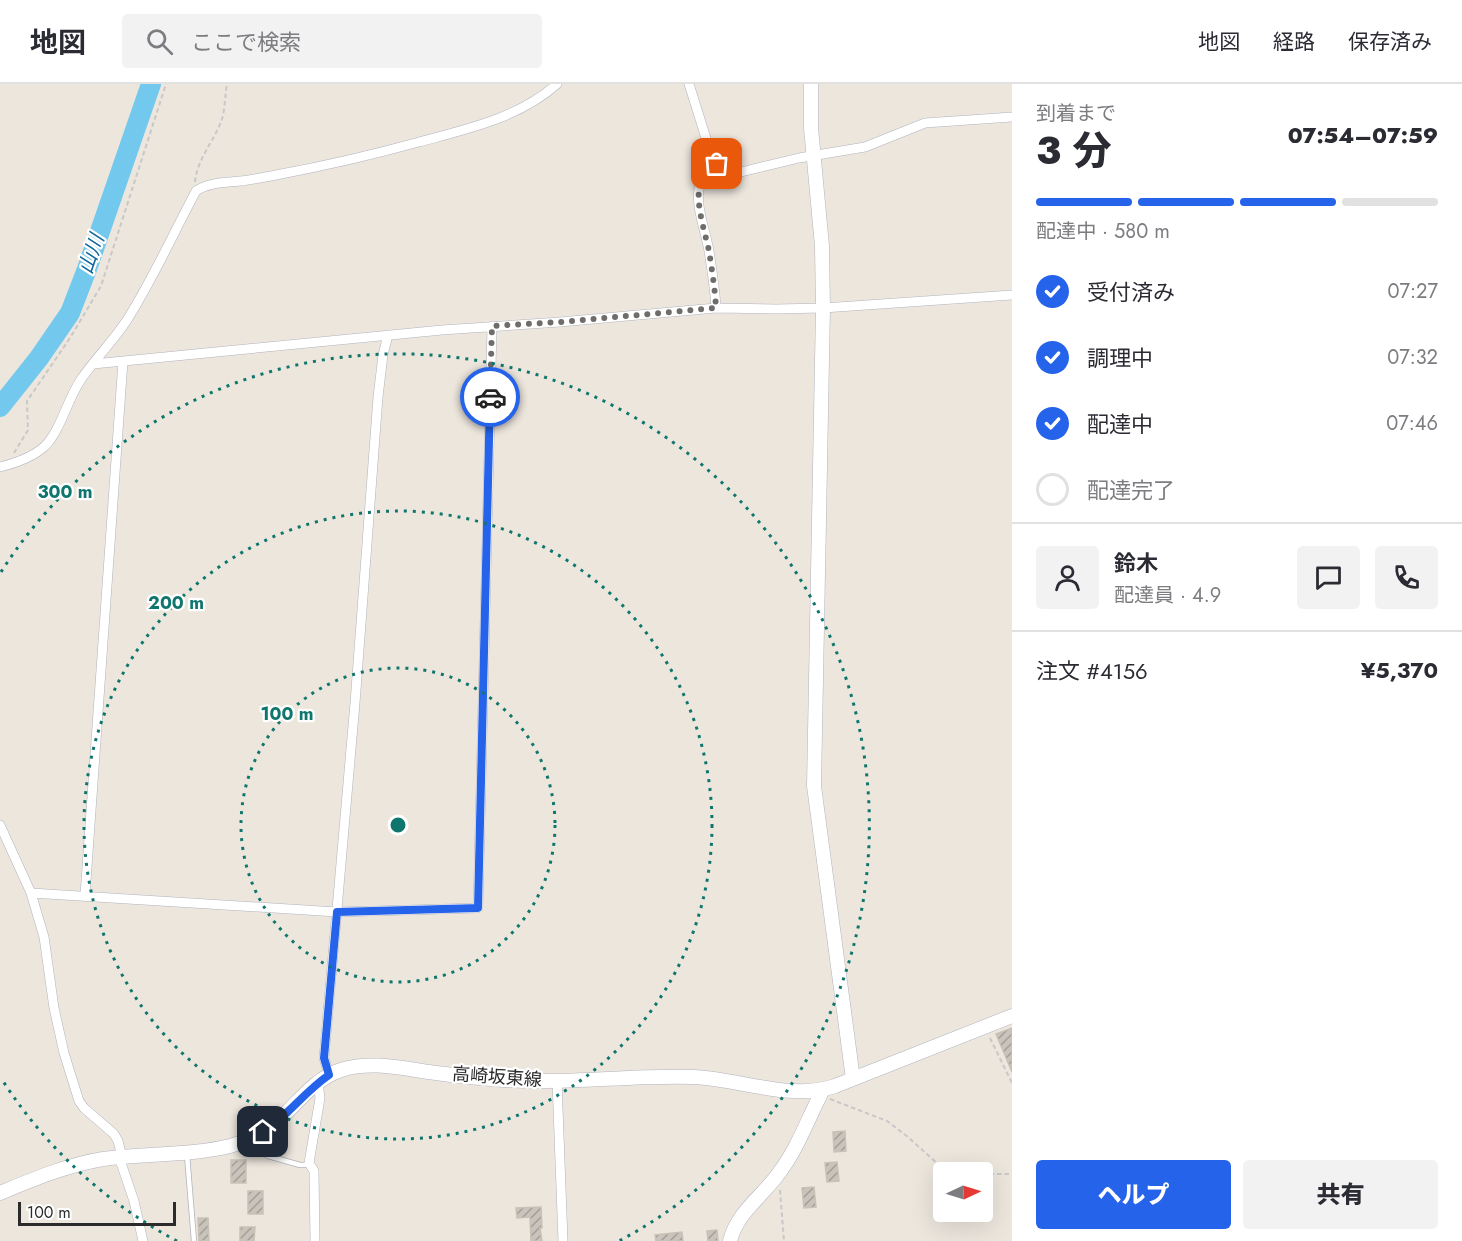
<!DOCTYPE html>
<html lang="ja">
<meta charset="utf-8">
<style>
:root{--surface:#fff;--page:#f2f2f3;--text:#2b2b33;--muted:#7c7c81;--line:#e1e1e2;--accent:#2563eb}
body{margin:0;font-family:Jost,"Noto Sans JP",sans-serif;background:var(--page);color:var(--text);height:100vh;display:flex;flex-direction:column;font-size:22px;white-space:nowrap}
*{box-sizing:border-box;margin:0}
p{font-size:20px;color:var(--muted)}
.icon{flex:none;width:33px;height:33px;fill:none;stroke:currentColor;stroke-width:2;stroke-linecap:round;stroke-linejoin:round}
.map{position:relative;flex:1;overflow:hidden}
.details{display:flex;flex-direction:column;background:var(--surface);width:450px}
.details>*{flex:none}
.needle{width:39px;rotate:86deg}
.tools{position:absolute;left:933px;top:1078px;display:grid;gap:12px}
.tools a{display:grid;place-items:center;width:60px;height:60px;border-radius:6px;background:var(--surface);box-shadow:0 6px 24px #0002;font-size:30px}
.scale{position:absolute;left:18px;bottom:15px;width:158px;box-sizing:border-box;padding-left:6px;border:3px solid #2b2b2b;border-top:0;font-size:16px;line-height:21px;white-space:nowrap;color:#2b2b2b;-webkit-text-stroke:4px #fff;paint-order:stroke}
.pin{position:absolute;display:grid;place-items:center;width:51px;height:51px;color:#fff;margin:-26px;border-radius:12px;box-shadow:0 3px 9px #0006}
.courier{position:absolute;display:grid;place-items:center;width:60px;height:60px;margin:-30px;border:4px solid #2563eb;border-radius:50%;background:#fff;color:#222;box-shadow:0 2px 8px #0007}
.headline em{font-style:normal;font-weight:800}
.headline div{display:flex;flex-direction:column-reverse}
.headline{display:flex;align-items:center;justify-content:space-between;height:102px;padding:0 24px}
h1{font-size:39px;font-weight:800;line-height:45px}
.bar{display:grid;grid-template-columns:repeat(4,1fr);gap:9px 6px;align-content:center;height:72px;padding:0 24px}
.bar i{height:8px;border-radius:4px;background:var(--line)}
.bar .selected{background:var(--accent)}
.bar p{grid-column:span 4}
.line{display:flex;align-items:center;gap:15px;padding:0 24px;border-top:2px solid var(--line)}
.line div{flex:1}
.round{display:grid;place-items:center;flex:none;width:63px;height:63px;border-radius:6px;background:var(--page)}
ol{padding:0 24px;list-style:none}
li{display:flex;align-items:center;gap:18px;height:66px}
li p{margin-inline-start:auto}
li .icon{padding:6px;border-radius:50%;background:var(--accent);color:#fff;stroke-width:4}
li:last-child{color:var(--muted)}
li i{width:33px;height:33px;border:3px solid var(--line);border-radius:50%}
.action{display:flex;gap:12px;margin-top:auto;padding:12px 24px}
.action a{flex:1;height:69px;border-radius:6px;background:var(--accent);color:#fff;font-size:24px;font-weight:800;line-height:69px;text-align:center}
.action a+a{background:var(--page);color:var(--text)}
header{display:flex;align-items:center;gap:36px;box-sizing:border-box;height:84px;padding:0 30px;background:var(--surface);border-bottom:2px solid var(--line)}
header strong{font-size:28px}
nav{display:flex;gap:33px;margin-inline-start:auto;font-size:21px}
.search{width:420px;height:54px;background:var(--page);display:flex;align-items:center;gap:15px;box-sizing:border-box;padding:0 21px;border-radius:6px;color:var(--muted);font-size:22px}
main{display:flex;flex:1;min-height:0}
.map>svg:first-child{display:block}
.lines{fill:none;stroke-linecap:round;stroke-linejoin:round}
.river{stroke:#72c8ed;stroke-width:20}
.building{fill:url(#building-hatch);stroke:#c8c2b6;stroke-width:1.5}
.lane-casing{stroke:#b1b3be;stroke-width:6}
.street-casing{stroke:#b1b3be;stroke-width:10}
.secondary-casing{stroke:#b1b3be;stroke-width:15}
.path{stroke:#c8c8c8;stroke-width:2;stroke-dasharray:4.5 3;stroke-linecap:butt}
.lane{stroke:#fff;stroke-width:4.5}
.street{stroke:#fff;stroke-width:9}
.secondary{stroke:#fff;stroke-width:14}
.done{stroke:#6f6c69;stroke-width:6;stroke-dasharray:0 10.8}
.route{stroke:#2563eb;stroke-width:8}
.ring{fill:none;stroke:#0f766e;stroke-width:3;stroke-dasharray:3 6}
.labels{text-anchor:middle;stroke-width:4.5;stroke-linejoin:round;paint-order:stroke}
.street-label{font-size:18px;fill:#2b2b2b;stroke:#fff}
.water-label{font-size:20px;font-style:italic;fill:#106699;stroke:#fff}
.centre{fill:#0f766e;stroke:#fff;stroke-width:3}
.ring-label{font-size:18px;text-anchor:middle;font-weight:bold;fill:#0f766e;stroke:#fff;stroke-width:4.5;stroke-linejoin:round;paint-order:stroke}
</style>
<header>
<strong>地図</strong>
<div class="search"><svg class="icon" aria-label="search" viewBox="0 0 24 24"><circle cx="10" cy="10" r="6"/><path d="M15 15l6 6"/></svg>ここで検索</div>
<nav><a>地図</a><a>経路</a><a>保存済み</a></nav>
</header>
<main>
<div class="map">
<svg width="1012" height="1157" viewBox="0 0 1012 1157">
<defs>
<pattern id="building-hatch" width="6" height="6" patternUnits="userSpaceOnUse" patternTransform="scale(1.5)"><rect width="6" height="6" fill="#c8c4bb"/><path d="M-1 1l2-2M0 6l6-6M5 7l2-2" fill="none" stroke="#a39f98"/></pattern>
</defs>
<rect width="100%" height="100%" fill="#ece6dd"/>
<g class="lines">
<path class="river" d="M0,323L39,274L70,229L87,185L151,0"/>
</g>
<path class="building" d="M1012,944V988L996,950Z
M845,1047L846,1067L834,1068L833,1048Z
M231,1076H246V1099H231Z
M837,1078L839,1097L827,1098L825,1079Z
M814,1103L816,1123L804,1124L802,1104Z
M248,1107H263V1130H248Z
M541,1123L542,1144H540L542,1157H531L530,1133L517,1134L516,1124Z
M198,1134H208L209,1157H199Z
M240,1143H255L254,1157H240Z
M717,1146L718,1157H708L707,1147Z
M682,1148L683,1157H656L655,1151Z"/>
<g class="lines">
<g class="lane-casing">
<path id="lane" d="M248,1059L268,1072L300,1081H305L309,1079
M187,1071L194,1157"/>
</g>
<g class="street-casing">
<path id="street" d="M689,0L710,67L722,87
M716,224C715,205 712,186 709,167C706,148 694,119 700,101L712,92L722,87L731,89L741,88L799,74L865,63L925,39L1012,33
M93,280L442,246L560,238L716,224L776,225L823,224L1012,211
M0,383C16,379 33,373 45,362C61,346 68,313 82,294C96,274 114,256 127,236C153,195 173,150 196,107C209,98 225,99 240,97C252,96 264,93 276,91C324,82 372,71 419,58C467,45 519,34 557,0
M0,741L31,809L337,828L478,824L492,242
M31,809L44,853L54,924L64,969L79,1017L84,1024L114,1050L118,1057L122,1073
M85,811L123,277
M329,991L324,974L355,619L378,313L383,271L388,251
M557,997L563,1157
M119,1073L134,1117L143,1157
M315,1157L314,1087L309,1079L320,1014L318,998"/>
</g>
<g class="secondary-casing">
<path id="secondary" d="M811,0V44L822,162L823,224L814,702L853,995
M0,1109C34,1095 67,1081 103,1075C145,1069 189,1072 230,1062C248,1057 268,1048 281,1034C300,1016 316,994 341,986C371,976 405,985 436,989C467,993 499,997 531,997C585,998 640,991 694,993C739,995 791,1017 835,1002L1012,932
M730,1157C737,1128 763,1112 779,1089C798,1064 808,1034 823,1006"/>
</g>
<path class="path" d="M195,98C197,76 213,58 221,38C225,28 225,11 227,0
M14,369L28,346L27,317L70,254L101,202L166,0
M990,954L1012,999
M830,1015L887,1037L908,1053L940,1082L953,1088L966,1089
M982,1090H1012
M780,1106L784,1157"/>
<use href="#lane" class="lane"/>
<use href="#street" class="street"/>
<use href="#secondary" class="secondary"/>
</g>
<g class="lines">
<path class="done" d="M490,313L492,242L560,238L716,224C715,205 712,186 709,167C705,148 695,119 700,101L712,92L722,87L717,80"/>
<path class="route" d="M263,1048C288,1032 304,1008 329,991L324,974L337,828L478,824L490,313"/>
</g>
<g class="ring">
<circle cx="398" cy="741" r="157"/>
<circle cx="398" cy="741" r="314"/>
<path d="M177 1157A471 471 0 0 1 1 994M1 488A471 471 0 1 1 619 1157"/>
</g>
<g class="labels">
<g class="street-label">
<text transform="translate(497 993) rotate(4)" y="6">高崎坂東線</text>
</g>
<g class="water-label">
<text transform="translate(91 170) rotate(-71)" y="7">山川</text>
</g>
</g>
<circle cx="398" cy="741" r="9" class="centre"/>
<g class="ring-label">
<text x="65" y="414">300 m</text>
<text x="176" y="525">200 m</text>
<text x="287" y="636">100 m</text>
</g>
</svg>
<div class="tools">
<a><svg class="needle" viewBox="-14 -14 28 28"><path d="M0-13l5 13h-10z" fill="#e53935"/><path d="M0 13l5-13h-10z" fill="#7c7c81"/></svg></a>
</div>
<div class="scale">100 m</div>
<div class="pin" style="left:717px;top:80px;background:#ea580c"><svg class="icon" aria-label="bag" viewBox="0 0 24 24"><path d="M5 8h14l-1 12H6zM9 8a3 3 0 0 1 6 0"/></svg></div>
<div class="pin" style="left:263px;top:1048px;background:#1f2937"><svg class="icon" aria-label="home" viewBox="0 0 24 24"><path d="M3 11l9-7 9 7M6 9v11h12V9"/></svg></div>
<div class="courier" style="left:490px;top:313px"><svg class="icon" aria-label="car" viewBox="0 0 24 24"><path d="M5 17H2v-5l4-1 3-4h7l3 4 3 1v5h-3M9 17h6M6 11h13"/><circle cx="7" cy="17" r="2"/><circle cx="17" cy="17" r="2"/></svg></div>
</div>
<section class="details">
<div class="headline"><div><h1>3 分</h1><p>到着まで</p></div><em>07:54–07:59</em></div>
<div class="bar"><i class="selected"></i><i class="selected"></i><i class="selected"></i><i></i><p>配達中 · 580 m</p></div>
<ol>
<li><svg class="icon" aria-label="check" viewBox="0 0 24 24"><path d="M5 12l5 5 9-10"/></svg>受付済み<p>07:27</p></li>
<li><svg class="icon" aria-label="check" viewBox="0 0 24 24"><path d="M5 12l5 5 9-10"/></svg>調理中<p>07:32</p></li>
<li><svg class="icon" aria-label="check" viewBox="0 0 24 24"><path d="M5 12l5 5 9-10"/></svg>配達中<p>07:46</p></li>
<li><i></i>配達完了</li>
</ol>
<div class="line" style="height:108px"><a class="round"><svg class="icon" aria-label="person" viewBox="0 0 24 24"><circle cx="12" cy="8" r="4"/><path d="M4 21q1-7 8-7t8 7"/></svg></a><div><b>鈴木</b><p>配達員 · 4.9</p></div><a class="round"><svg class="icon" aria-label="chat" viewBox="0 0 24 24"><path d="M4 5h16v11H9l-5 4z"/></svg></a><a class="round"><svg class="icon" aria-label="phone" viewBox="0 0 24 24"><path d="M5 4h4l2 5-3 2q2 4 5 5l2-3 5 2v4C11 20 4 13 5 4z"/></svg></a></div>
<div class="line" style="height:78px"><div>注文 #4156</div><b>¥5,370</b></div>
<div class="action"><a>ヘルプ</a><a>共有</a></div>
</section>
</main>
